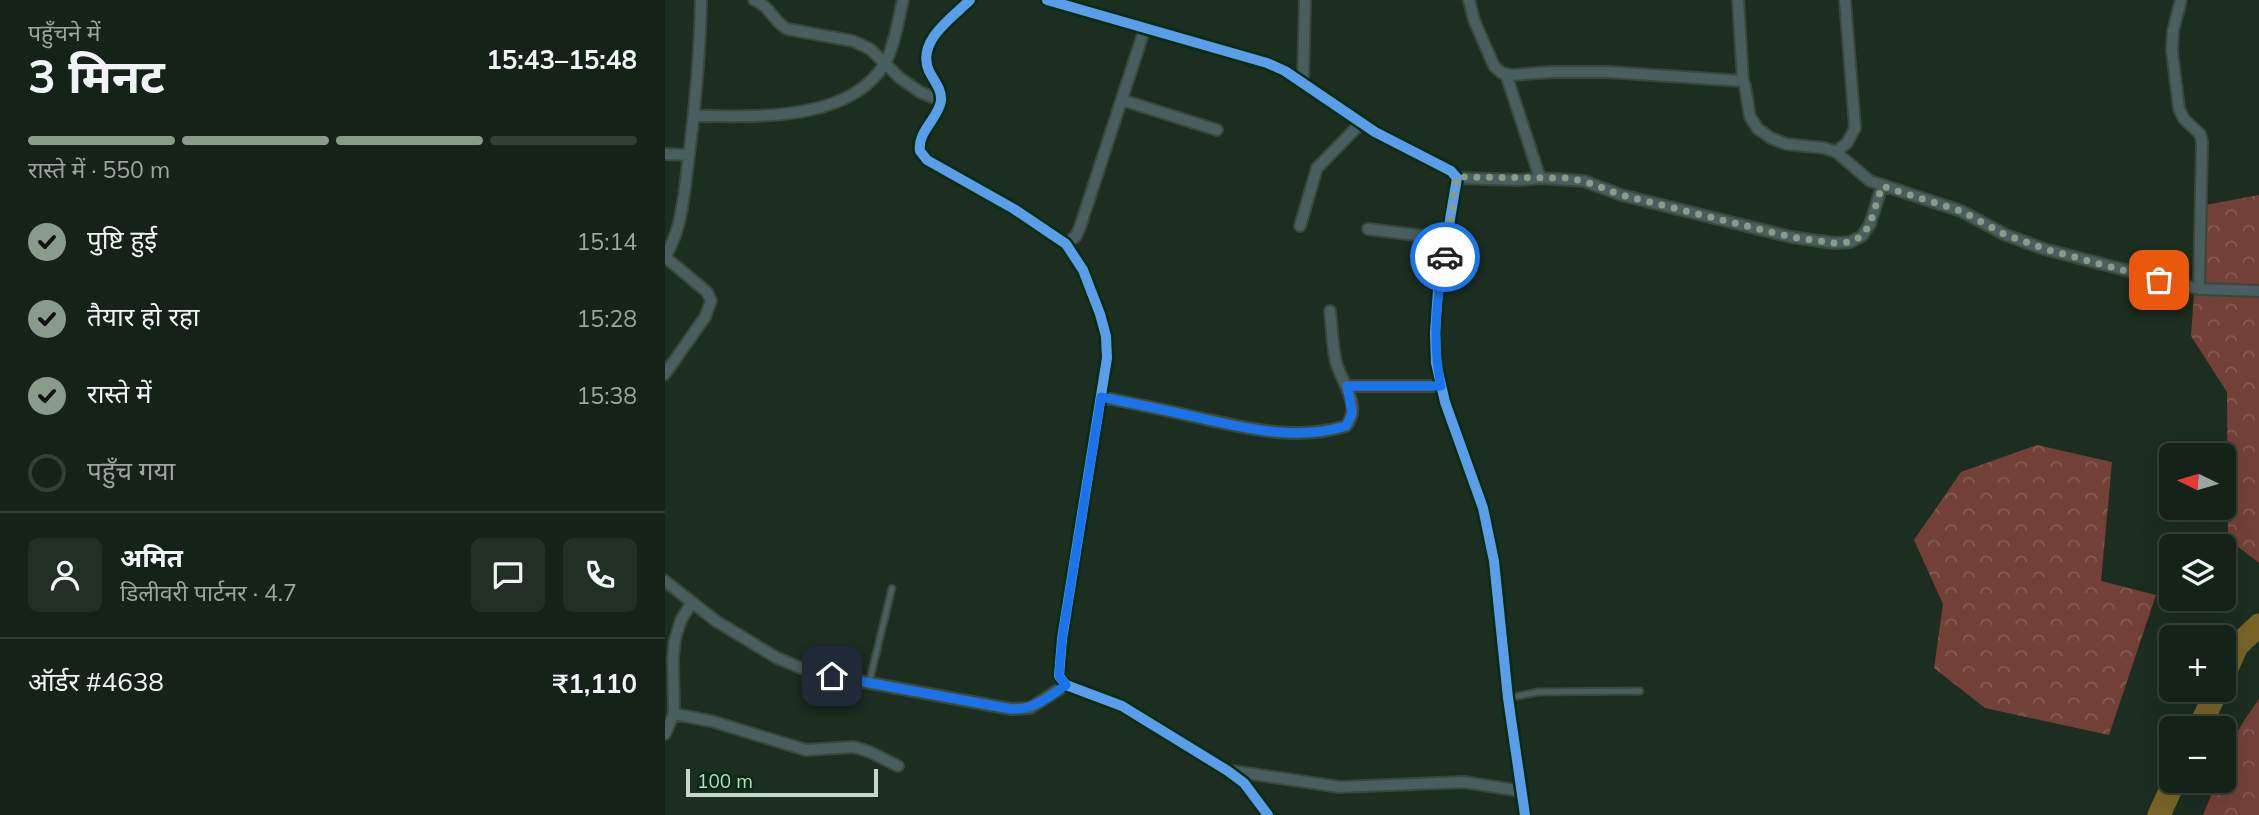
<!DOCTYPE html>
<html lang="hi">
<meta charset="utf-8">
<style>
:root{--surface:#142217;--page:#212f24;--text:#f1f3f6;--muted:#9da4a1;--line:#333f36;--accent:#899c8c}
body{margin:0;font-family:Mulish,"Noto Sans Devanagari",sans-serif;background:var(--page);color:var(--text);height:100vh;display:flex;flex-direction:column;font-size:26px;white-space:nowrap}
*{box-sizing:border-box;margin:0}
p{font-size:23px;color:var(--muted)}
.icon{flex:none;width:38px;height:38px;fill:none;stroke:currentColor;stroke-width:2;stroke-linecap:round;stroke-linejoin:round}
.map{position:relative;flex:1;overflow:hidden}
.sheet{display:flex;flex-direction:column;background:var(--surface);width:665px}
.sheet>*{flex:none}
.needle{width:46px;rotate:275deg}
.fabs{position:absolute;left:1494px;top:443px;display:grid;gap:14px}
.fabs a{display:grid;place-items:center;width:77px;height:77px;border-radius:10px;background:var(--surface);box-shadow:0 7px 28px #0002,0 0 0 2px var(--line);font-size:35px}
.scale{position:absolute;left:21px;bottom:18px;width:192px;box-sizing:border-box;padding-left:7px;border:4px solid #c4d8c6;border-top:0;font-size:19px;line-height:24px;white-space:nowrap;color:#c4d8c6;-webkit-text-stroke:5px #072c11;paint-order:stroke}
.pin{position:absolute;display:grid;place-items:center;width:60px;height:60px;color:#fff;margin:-30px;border-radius:14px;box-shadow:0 4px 10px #0006}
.courier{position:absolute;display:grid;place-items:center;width:70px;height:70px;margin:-35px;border:5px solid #1a73e8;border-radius:50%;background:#fff;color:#222;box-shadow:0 2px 9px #0007}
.summary em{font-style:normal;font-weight:700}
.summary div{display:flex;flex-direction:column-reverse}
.summary{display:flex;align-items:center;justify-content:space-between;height:119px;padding:0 28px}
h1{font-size:46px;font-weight:700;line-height:52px}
.bar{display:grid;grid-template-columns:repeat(4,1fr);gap:10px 7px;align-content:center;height:84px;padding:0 28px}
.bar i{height:9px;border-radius:5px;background:var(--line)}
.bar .on{background:var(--accent)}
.bar p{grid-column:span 4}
.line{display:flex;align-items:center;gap:18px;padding:0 28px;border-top:2px solid var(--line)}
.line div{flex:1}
.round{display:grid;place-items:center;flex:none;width:74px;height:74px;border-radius:10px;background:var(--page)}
ol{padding:0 28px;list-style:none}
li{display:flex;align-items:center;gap:21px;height:77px}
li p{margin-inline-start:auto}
li .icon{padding:7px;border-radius:50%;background:var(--accent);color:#111;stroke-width:4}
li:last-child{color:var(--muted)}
li i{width:38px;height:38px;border:4px solid var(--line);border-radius:50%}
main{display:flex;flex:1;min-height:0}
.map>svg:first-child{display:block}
.forest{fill:url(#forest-crowns)}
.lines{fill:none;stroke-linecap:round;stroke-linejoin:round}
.river{stroke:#786428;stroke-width:23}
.service-casing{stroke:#38483b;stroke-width:9}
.minor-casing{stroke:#38483b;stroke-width:14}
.service{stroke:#495e5e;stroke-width:5}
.minor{stroke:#495e5e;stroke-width:10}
.cycleway-casing{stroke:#072c11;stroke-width:15}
.cycleway{stroke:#5a9eea;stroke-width:10}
.done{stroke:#899c8c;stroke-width:7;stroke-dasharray:0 12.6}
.route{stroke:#1a73e8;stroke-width:9}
</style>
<main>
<section class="sheet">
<div class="summary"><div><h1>3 मिनट</h1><p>पहुँचने में</p></div><em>15:43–15:48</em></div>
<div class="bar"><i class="on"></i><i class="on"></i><i class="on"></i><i></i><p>रास्ते में · 550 m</p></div>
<ol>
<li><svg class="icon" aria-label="check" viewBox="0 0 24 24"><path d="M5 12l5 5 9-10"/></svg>पुष्टि हुई<p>15:14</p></li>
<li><svg class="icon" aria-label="check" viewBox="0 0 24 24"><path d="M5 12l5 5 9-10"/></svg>तैयार हो रहा<p>15:28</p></li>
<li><svg class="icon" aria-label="check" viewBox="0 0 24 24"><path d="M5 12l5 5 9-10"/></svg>रास्ते में<p>15:38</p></li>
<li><i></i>पहुँच गया</li>
</ol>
<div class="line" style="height:126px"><a class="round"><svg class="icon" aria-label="person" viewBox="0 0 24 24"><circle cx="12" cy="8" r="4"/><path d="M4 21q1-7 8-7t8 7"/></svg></a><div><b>अमित</b><p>डिलीवरी पार्टनर · 4.7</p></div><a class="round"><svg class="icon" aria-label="chat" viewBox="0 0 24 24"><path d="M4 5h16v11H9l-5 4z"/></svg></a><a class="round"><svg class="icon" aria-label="phone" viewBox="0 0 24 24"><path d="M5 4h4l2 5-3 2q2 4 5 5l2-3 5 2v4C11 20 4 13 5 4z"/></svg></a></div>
<div class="line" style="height:91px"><div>ऑर्डर #4638</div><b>₹1,110</b></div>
</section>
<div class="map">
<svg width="1594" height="815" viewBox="0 0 1594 815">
<defs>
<pattern id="forest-crowns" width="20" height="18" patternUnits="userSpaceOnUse" patternTransform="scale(1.75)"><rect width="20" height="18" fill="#734037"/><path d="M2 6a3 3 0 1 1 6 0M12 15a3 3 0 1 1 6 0" fill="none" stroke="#855b52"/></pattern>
</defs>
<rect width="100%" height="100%" fill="#1b2e1f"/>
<path class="forest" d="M1594,195V563L1563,539L1562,392L1526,336L1535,206Z
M1372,445L1447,462L1436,581L1491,595L1444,735L1320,708L1269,668L1278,604L1249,540L1296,472Z
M1594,699V815H1538L1552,781L1559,780C1559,749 1576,724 1594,699Z"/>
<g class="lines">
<path class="river" d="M1559,675L1572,646L1594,625
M1534,728L1552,690
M1494,815L1510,780"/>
<g class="service-casing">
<path id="service" d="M204,683L227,588
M843,698L873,692L975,691"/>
</g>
<g class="minor-casing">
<path id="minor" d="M89,0C105,6 108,21 122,29L188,41L205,49L235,78L255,92L276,101
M305,0C287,18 251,41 264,71C269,81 277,89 276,101C273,119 252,132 255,151L262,160L349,209L401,244L418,270L435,314L441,336L442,358L397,639L394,676L401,685L457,706L563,771L579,783L603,815
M382,0L602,63L620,71L710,132L786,171L792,178L773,290L770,333L771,363L780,402L818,508L829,561L843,698L860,815
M804,0L809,20L829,66L837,73L847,75L887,72H943L1078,81L1080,86L1085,117L1093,129L1106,138L1121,144L1159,148L1171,152L1205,181L1296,211L1341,235L1379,249L1534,289L1594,291
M1073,0L1078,81
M1516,0L1508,31L1507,51L1514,109L1519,119L1535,134L1537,142L1534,289
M841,74L875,178
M638,82L640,0
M457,100L552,130
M29,116C88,116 185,123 220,63C230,45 233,20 238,0
M1171,152L1182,143L1190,128L1180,0
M0,154L24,155
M792,178L856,180L875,178L919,181L956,195L1126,237L1169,243L1185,242L1197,236L1205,224L1217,186
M635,226L652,168L696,123
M703,229L783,239
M401,244L411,236L415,227L480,28
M0,257C17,229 19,195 23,163C30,108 35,55 36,0
M0,374L40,317L46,301L42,292L0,257
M683,386H776
M436,397C466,403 496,409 526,416C577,427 629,442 681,426C698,406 676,382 671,362C667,346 667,327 665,311
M0,581L51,621L112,658L136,668L167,676L346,709L365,708L401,685
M9,714L46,721L141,750L189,747L205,752L233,766
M0,734L9,714L8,658L10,639L16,620L27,602
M567,771L675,787L799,782L856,791"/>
</g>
<use href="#service" class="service"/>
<use href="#minor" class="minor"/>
<g class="cycleway-casing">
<path id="cycleway" d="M305,0C287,18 251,41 264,71C269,81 277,89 276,101C273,119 252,132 255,151L262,160L349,209L401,244L418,270L435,314L441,336L442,358L397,639L394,676L401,685L457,706L563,771L579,783L603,815
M382,0L602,63L620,71L710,132L786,171L792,178L773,290L770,333L771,363L780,402L818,508L829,561L843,698L860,815"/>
</g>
<use href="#cycleway" class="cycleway"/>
</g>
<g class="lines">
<path class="done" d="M780,257L792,177L900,178L919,181L956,195L1126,237L1169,243L1185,242L1197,236L1205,224L1217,186L1296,211L1341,235L1380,249L1494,280"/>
<path class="route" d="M167,676L346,709C369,710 383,697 401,685L394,676L397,639L436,397C466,403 496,409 526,416C576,427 629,442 681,426L687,413L682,386H776C767,342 771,300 780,257"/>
</g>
</svg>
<div class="fabs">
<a><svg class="needle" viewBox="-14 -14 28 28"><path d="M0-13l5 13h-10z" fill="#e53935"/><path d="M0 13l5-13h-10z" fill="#9da4a1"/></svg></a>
<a><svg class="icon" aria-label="layers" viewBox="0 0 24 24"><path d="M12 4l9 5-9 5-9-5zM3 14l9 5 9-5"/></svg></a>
<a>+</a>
<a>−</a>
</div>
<div class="scale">100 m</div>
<div class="pin" style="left:1494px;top:280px;background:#ea580c"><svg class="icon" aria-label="bag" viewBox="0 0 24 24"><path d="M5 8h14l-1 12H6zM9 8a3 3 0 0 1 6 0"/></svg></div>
<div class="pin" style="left:167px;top:676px;background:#1f2937"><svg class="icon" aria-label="home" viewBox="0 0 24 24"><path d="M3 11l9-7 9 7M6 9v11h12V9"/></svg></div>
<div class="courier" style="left:780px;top:257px"><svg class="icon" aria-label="car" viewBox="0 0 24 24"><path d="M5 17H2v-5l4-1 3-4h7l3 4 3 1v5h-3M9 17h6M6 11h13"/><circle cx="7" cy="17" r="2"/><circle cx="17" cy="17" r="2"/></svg></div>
</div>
</main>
